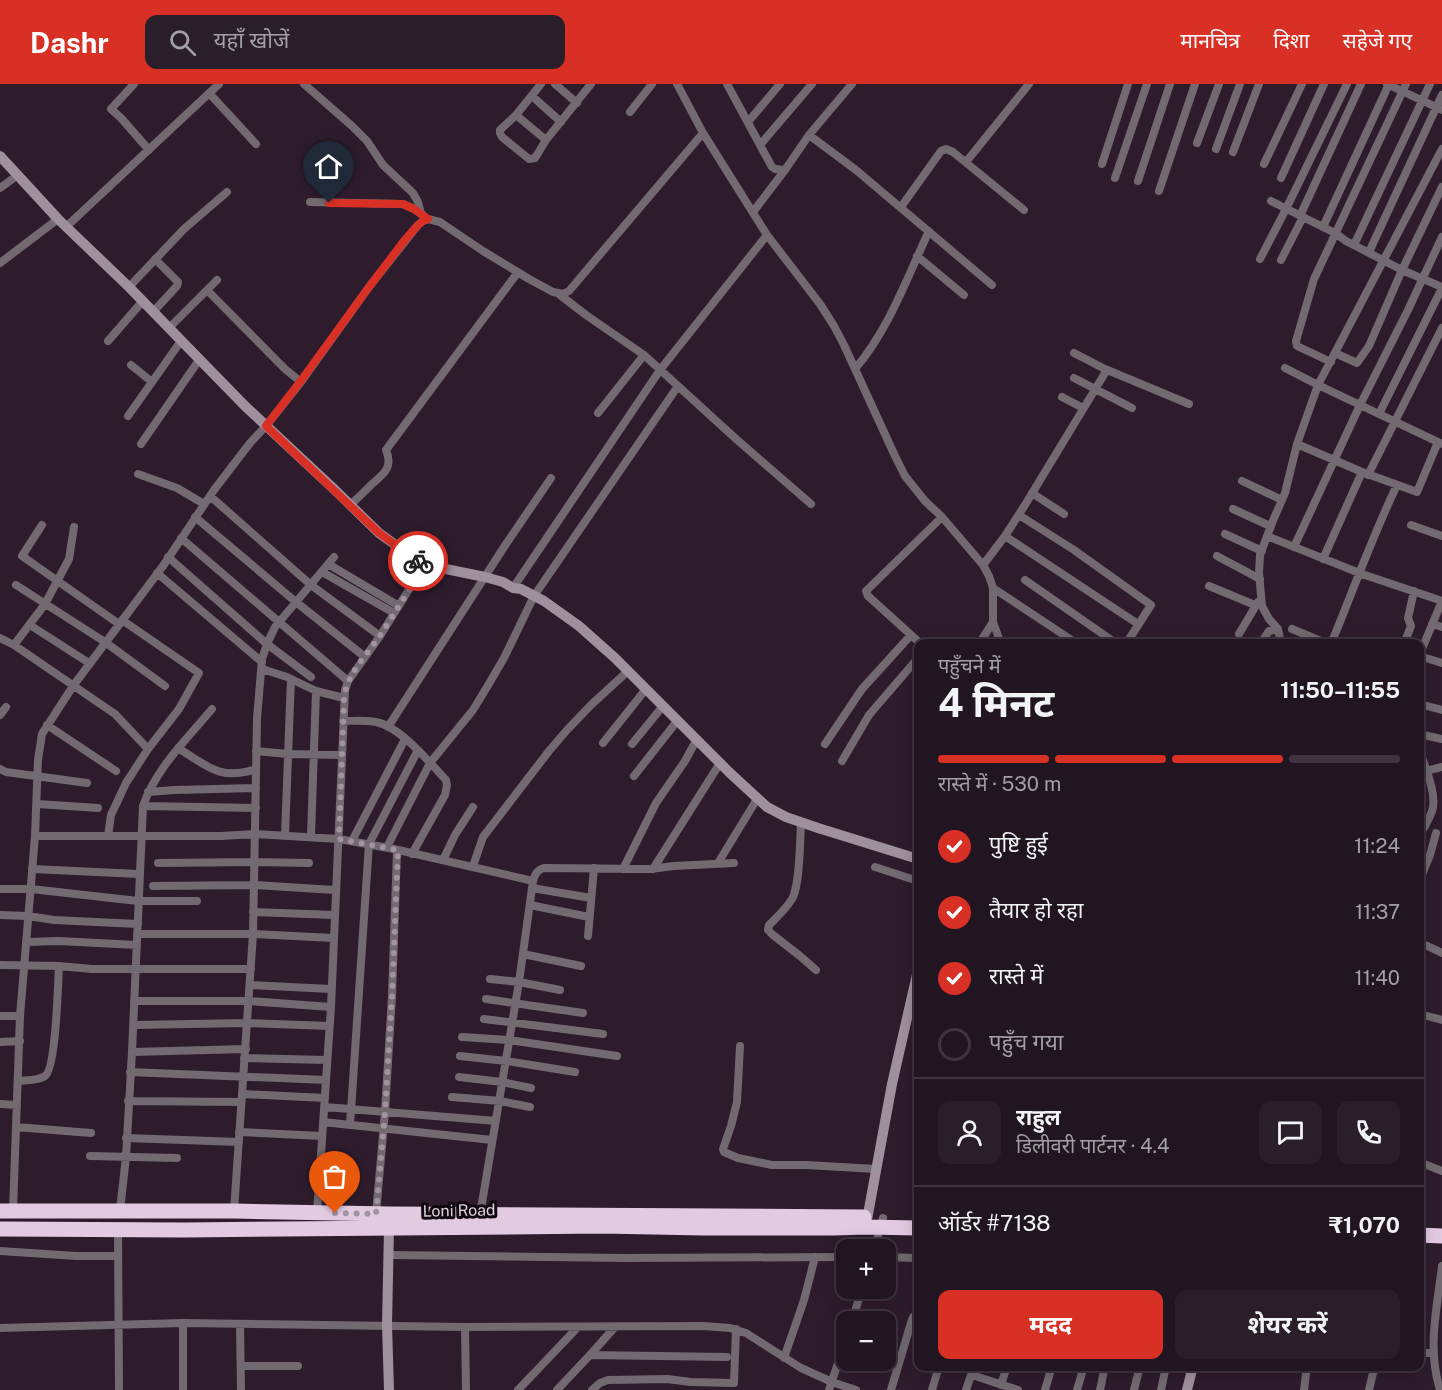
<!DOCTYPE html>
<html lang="hi">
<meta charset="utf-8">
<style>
:root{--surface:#221522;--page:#2a1e2a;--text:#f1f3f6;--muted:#a29fa5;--line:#3f3440;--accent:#d93025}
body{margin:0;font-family:"Public Sans","Noto Sans Devanagari",sans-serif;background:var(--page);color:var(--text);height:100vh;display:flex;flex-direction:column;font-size:22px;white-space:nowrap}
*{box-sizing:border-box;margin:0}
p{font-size:20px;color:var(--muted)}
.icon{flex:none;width:33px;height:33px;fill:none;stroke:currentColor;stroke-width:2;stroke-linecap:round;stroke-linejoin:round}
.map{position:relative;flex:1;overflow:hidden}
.drawer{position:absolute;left:914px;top:555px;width:510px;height:732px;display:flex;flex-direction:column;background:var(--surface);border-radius:12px;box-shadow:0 3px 15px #0003,0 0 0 2px var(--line)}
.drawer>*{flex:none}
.controls{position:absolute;left:836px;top:1155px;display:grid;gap:12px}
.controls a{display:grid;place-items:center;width:60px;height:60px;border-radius:12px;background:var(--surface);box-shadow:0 3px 15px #0003,0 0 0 2px var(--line);font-size:30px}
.pin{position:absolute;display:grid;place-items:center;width:51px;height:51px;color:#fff;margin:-62px -26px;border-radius:50% 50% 50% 0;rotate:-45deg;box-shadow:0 0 6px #0007}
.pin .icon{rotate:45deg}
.courier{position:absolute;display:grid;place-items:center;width:60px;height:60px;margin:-30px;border:4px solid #d93025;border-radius:50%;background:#fff;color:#222;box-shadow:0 2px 8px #0007}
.head em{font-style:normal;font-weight:700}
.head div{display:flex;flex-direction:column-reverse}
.head{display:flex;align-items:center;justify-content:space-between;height:102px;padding:0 24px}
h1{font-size:39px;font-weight:700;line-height:45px}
.bar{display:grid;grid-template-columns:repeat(4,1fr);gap:9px 6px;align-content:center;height:72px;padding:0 24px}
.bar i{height:8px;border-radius:4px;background:var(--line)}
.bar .selected{background:var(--accent)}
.bar p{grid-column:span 4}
.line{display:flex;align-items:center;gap:15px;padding:0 24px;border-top:2px solid var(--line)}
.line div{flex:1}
.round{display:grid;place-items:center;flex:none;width:63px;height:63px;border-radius:12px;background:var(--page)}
ol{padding:0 24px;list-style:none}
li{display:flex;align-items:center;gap:18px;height:66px}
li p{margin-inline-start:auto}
li .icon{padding:6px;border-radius:50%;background:var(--accent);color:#fff;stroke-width:4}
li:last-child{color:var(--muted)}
li i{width:33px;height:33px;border:3px solid var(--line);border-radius:50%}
.cta{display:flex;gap:12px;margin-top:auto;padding:12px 24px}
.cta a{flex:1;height:69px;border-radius:12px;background:var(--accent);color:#fff;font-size:24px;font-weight:700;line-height:69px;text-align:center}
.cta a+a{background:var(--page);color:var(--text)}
header{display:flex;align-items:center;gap:36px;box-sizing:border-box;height:84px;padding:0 30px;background:var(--accent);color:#fff}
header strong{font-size:28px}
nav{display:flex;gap:33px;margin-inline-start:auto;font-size:21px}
.search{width:420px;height:54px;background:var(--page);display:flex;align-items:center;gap:15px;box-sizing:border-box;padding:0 21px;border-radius:12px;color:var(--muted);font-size:22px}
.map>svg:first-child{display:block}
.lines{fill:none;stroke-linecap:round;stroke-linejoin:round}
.street{stroke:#726971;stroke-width:8}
.secondary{stroke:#9f909e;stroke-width:10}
.highway{stroke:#e2cae1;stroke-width:15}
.done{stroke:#a193a0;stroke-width:6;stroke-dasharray:0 10.8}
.route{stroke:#d93025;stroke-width:8}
.labels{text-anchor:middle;stroke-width:6;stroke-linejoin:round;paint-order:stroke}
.street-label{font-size:16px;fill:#dfd3de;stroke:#110911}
</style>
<header>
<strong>Dashr</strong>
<div class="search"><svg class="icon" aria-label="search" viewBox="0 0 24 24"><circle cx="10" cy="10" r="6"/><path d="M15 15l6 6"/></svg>यहाँ खोजें</div>
<nav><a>मानचित्र</a><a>दिशा</a><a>सहेजे गए</a></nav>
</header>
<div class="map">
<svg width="1442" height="1306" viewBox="0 0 1442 1306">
<rect width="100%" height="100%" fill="#2e1c2d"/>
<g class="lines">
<path class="street" d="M134,0L111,25L121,34L149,66
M304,0L352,42L367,57L383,81L413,109L418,118L421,130
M541,0L516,31L500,46V49L502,53L529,75L535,74L537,71L546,56L591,0
M555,0L577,19
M677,0L703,49L767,151L820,220L834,242L844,261L895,372L905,392L925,417L942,433L983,481L989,492L993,504V538L1001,560
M727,0L772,83L775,85L785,86
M1387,0L1442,26
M209,9L256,60
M532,12L561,38
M630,28L652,0
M516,31L546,56
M748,38L780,0
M809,51L856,86L992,201
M1197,59L1219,0
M760,61L812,0
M1216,65L1240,0
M1233,68L1259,0
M966,78L1029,0
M1102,80L1128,0
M1264,80L1302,0
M1115,94L1147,0
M1281,94L1324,0
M1138,97L1170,0
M0,104L18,91
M1159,107L1195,0
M1271,117L1335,149L1346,157L1402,186L1442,203
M310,118L403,120L414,125L422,130
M901,123L941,67L946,65L953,68L1024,126
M753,128L785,86L809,51L852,0
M1300,132L1361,0
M67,142L219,0
M1323,143L1389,0
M1354,161L1430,0
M1369,168L1442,11
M917,172L964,211
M1260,175L1286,125L1347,0
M1281,176L1303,133
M0,179L58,135
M129,203L184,145L227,108
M207,206L285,285L301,298
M560,211L586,231L644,271L735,354L811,420
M153,228L177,202L178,198L155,175
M169,244L217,196
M108,257L142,218
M1335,269L1357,279L1369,262L1402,186L1442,103
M1331,278L1297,262L1296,257L1314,195L1406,0
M131,281L152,298
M1285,284L1318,301L1442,65
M855,285C889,245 907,194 929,147
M1105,285L1189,320
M1074,294L1132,324
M1062,313L1083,324
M598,329L644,271
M1379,330L1442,204
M128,332L181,257
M141,360L199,276
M1297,360L1362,388L1417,408L1438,358
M138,390L177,404L204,420
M1368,391L1442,244
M1242,397L1282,416
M1032,409L1064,430
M210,412L311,501L380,552
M350,421C358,414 365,407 372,400C385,389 393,383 386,366L518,188
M1233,425L1270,442
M1019,431L1074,466L1151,521L1126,560
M195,433L296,518L365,573
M42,441L22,472L119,540
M1411,441L1442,452
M1225,450L1262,467
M1005,452L1138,540
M1267,452L1362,490L1442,517
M181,454L348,597
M1294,463L1360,321L1408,226L1442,153
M1217,472L1260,495
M168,473L267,560L311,593
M1323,475L1362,388
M328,480L399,522
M983,481L1005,452L1025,421L1105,289V285L1103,284L1074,269
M322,488L394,529
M157,489L262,578
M1025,496L1117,560
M16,501L105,558L165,602
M1209,502L1255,521
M513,504L660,286L767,151
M993,504L1076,559
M1432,540L1442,543
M33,543L89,579
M1278,545L1281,560
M1292,545L1328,560
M1239,550L1258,518
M0,554L14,561L115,630L148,665
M1162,558L1164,560
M921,560L868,512L866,507L942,433
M979,560L993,538
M1260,560L1269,547L1278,545L1269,535L1262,522L1259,489L1260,471L1272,439L1285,409L1297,360L1318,301L1442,360
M1331,560C1353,507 1372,453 1397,401
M1404,560L1411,542L1408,534L1414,507
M14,561L45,520L69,475L74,443
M1419,572L1442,517
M1419,572L1442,579
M262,585L287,593L316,607L344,614
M1419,620L1442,626
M0,631L6,623
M343,637C354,637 365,636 376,638C401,643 429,678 446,696L447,701L445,711L412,770
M47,641L116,687
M388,643L506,460L551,394
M1419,650L1442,655
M603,659L646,605
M632,660L663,622
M825,660L862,605L911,551
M178,664C207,682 220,697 256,685
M1419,665C1424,681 1438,711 1432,727C1430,733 1427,738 1424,744
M256,667L288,670L342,671
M842,677L869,631L918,574
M0,685L6,688L87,699
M1426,687L1442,683
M634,692L678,636
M148,708L174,706L256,704
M37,720L98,724
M143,722L256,724
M801,738C800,756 800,802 792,815C786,825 777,833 769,841L768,846L773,851L800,872L816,886
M285,751L291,595
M35,752H221L255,750L339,755L394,765L533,797
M108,752L111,731L126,699L148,665L179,625L199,589L122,536
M311,752L316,607
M352,757L405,655
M387,763L430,679L473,626L487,603L504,574L534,512L678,302
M443,776L455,751L473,723
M158,779L254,778L309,779
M718,779L757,715
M473,782L483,753L549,667L567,646L591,621L628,587
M875,783L918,797
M32,785L139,790
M623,785L656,719L685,677L697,655
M653,785L720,679
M1419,798L1430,771L1436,749
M153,802L254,801L335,806
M532,804L591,814
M0,805H31L138,817H197
M530,821L589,833
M253,828L334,831
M0,831L28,832L54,836L138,840
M137,850H253L333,854
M588,852L594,784
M26,858L58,857L137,861
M1419,858L1442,869
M523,870L581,882
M0,881L59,882L92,885H251
M490,895L519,898L560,906
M250,901L331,905
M486,915L583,929
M134,917H249L331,923
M1419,930L1442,936
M0,932H20
M484,935L603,950
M133,941L247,939L329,942
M462,953L509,956L617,972
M0,958L20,957
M740,962L737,1018L731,1042L723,1065L724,1068L738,1074L772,1081H806L876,1085
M132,968L246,965
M460,972L506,977L575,988
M244,974L327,976
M130,988L326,996
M459,993L502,998L531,1004
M18,997C26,996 38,997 45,992C56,985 58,899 59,882
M242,1010L325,1014
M452,1013L500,1017L530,1023
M128,1017L241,1018
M0,1020L17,1021
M325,1023L496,1037
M323,1038L492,1056
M350,1041L369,760L418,666
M16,1043L91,1049
M239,1048L322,1052
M126,1054L239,1058
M90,1072L177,1074
M1419,1078L1442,1087
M13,1126L20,932L35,752L38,676L42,650L73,602L163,482L214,406L250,359L266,342L301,298L369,203L418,141L423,137L428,135L440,138L483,167L529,195L553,208L563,210L569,207L703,49
M120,1126L126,1073L132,968L143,722C156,684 187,655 212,625
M234,1127L253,850L257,635L262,575L267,560L275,543L334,473
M317,1129L331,923L345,606L348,597L380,552L408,507L426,481
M376,1130L385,1028L392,912L397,766
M480,1131L519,898L533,797C535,790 537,786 544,784L650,785L674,782L734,779
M118,1146L119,1306
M874,1166L883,1134
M0,1167L76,1172H118
M389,1171L625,1174L846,1173
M885,1173L918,1174
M852,1238L862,1204
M183,1239V1306
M240,1240L241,1306
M465,1243L466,1306
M0,1244L183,1239L465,1243L703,1242L730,1244L746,1249L801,1284L832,1298L856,1306
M1419,1269H1433
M590,1271L727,1273
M784,1274L804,1216L815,1173
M241,1282H298
M972,1291L1018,1306
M1001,1301L1007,1282
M518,1306L578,1243
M557,1306L590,1271L615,1243
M592,1306L600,1299L608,1296L667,1295L691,1298L734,1299L736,1245
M829,1306L846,1255
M891,1306L911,1239L913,1233L918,1230
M932,1306L939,1282
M966,1306L974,1282
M1045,1306L1052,1282
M1077,1306L1084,1282
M1100,1306L1105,1282
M1134,1306L1140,1282
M1161,1306L1166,1282
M1304,1306L1307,1282
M1369,1306L1373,1289L1377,1282
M1440,1306C1427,1264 1437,1224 1442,1182"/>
<path class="secondary" d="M0,72L58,135L129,203L245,322L335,406L379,449L415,475L426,481L485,493L503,498L513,504L521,505L544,517L579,542L615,574L730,689L767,723L786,733L818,744L918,775
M866,1141L892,1000L918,886
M389,1306L387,1241L389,1145
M1187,1306L1193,1282"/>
<path class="highway" d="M0,1127H234L389,1130L864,1133
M0,1145L184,1146L602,1142L704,1144H834L866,1143L918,1144
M1419,1151L1442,1152"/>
</g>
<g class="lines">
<path class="done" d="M335,1129L376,1130L385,1028L392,912L398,766L339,755L344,614C347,590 366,572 379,553C395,529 409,505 426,481L418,477"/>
<path class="route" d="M329,119L403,120L414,125L428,135L423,137L418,141L404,157L369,203L300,298L266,342L379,449L418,477"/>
</g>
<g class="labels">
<g class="street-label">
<text transform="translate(459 1126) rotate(-1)" y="6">Loni Road</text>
</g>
</g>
</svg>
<div class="controls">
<a>+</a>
<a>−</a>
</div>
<div class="pin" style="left:335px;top:1129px;background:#ea580c"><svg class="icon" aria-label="bag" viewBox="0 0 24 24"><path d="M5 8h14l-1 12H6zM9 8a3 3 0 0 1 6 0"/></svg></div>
<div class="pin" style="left:329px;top:119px;background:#1f2937"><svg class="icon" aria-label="home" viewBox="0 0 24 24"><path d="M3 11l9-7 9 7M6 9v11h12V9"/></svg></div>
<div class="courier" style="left:418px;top:477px"><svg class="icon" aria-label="bike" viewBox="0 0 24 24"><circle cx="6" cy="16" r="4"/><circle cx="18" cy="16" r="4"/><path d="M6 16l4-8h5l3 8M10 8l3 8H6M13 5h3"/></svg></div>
<section class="drawer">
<div class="head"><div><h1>4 मिनट</h1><p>पहुँचने में</p></div><em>11:50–11:55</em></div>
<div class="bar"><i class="selected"></i><i class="selected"></i><i class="selected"></i><i></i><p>रास्ते में · 530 m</p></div>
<ol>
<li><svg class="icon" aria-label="check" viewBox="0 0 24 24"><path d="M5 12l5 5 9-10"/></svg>पुष्टि हुई<p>11:24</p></li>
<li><svg class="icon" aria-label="check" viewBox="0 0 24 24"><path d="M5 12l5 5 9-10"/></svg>तैयार हो रहा<p>11:37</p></li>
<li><svg class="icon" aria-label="check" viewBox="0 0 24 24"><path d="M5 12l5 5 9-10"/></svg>रास्ते में<p>11:40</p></li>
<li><i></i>पहुँच गया</li>
</ol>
<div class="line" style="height:108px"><a class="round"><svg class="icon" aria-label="person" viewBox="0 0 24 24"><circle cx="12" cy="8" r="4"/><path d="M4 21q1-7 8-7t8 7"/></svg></a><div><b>राहुल</b><p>डिलीवरी पार्टनर · 4.4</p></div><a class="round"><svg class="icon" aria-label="chat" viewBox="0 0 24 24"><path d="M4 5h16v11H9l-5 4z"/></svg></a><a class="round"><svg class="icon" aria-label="phone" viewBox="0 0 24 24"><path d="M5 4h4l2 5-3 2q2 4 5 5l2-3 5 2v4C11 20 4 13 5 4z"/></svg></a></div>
<div class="line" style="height:78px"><div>ऑर्डर #7138</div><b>₹1,070</b></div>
<div class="cta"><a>मदद</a><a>शेयर करें</a></div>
</section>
</div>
